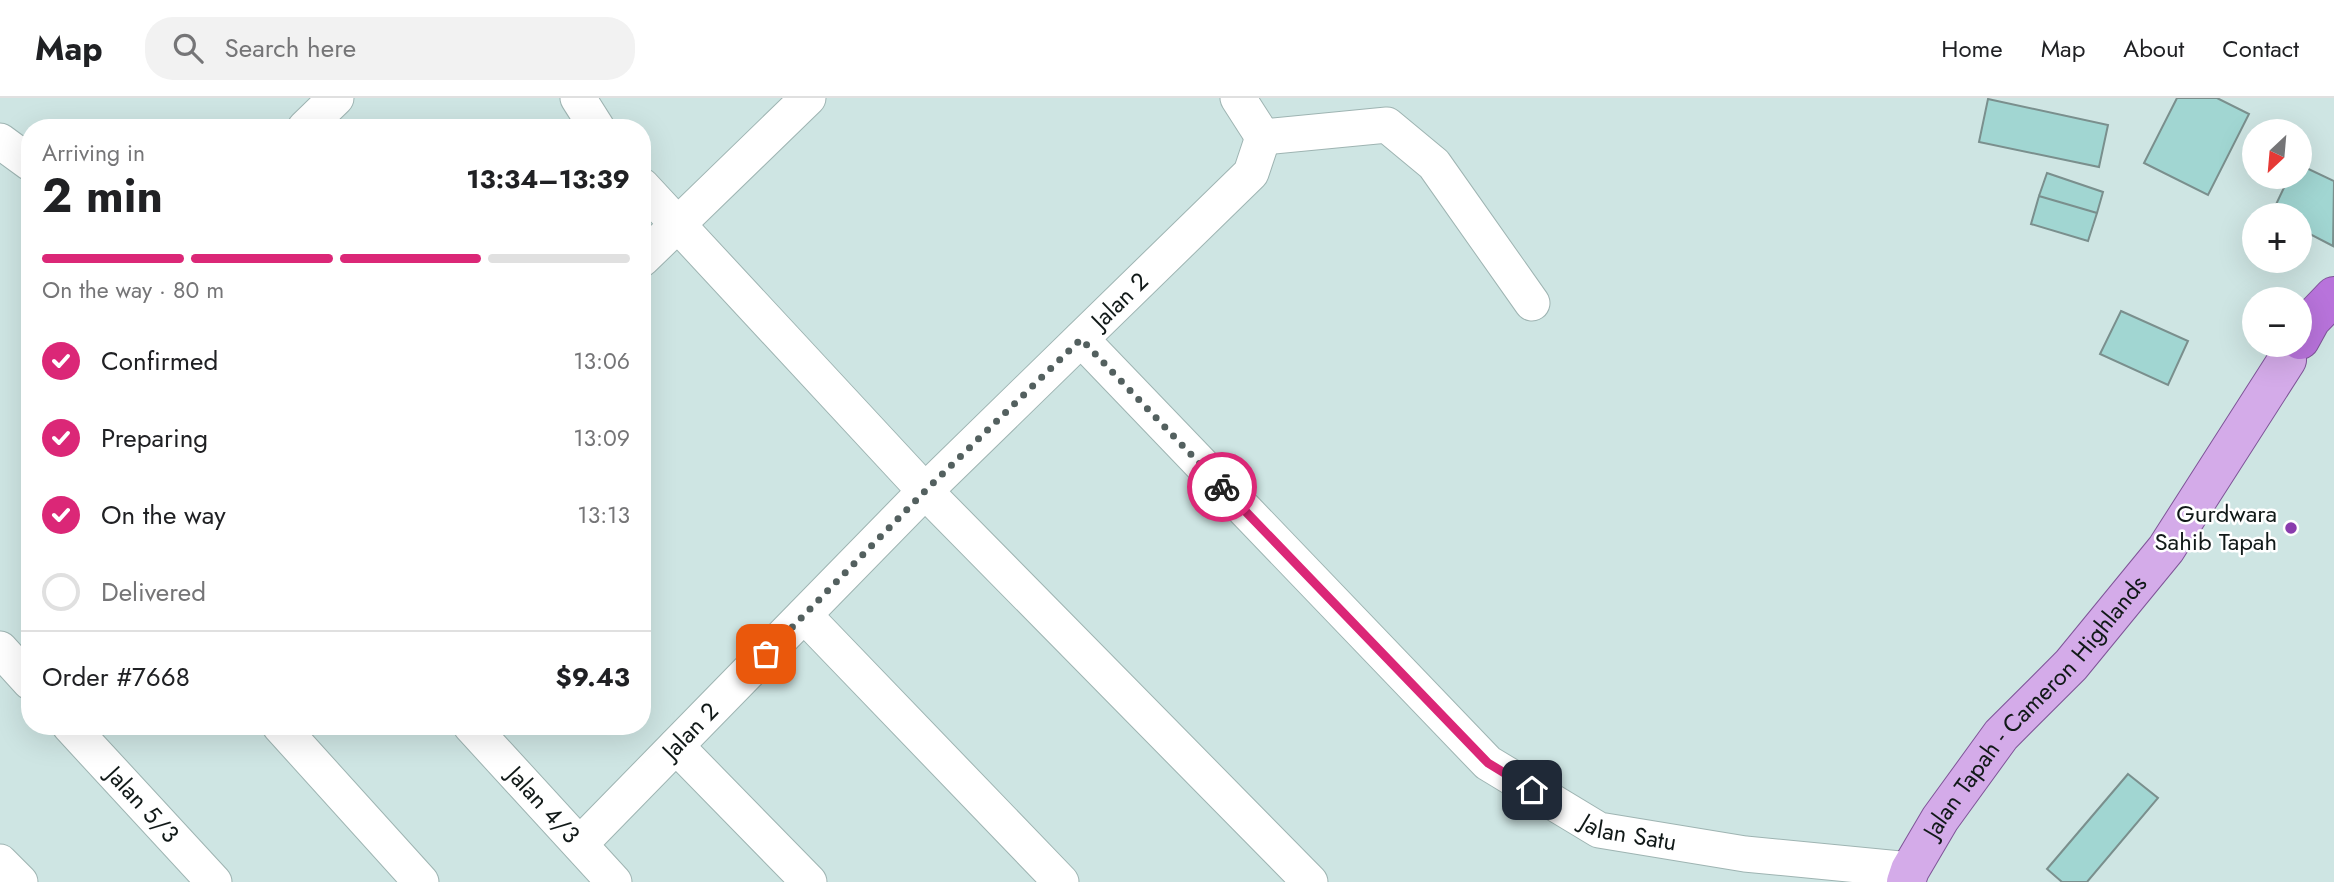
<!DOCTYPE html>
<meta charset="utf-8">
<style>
:root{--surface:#fff;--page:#f2f2f2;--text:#202124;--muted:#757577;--line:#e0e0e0;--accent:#db2777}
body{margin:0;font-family:Jost,sans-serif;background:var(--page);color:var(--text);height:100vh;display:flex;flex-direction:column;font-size:26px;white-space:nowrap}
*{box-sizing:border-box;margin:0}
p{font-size:23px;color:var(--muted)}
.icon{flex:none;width:38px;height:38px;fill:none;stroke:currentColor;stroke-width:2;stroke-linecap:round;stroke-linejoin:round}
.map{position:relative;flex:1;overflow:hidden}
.sheet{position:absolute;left:21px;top:21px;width:630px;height:616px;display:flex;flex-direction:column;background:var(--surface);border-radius:28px;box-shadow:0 7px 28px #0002}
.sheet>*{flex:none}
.needle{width:46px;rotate:206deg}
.buttons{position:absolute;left:2242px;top:21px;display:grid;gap:14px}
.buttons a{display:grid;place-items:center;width:70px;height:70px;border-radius:50%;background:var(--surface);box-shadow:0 7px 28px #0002;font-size:35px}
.pin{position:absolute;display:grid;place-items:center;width:60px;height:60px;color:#fff;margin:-30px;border-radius:14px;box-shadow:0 4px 10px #0006}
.courier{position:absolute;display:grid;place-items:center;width:70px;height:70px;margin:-35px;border:5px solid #db2777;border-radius:50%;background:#fff;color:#222;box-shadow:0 2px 9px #0007}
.summary em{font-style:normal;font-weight:700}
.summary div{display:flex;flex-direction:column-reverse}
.summary{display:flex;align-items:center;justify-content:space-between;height:119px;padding:0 21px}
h1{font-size:46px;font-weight:700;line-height:52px}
.bar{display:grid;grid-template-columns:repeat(4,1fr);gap:10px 7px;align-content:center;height:84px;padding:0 21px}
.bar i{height:9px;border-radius:5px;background:var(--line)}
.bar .selected{background:var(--accent)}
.bar p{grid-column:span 4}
.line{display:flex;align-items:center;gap:18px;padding:0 21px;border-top:2px solid var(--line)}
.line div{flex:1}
ol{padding:0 21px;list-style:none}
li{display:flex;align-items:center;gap:21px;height:77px}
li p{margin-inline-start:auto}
li .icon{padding:7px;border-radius:50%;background:var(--accent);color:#fff;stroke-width:4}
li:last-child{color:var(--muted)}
li i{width:38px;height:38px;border:4px solid var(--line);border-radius:50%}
header{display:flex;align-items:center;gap:42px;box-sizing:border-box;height:98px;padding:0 35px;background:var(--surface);border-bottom:2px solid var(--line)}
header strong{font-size:33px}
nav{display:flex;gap:38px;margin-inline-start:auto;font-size:24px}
.search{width:490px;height:63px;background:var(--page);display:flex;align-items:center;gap:18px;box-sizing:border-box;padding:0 24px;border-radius:28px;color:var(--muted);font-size:26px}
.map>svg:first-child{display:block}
.building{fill:#a1d6d2;stroke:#7a8f8d;stroke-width:2}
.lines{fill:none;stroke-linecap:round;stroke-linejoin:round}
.minor-casing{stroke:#9eb4b2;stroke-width:37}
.major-casing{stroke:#7e5497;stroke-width:40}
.highway-casing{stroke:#7e5497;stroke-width:40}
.minor{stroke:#fff;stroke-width:35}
.major{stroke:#d4abe9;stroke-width:38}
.highway{stroke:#b873db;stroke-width:38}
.done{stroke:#53605f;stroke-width:7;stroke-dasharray:0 12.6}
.route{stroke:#db2777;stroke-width:9}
.poi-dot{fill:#893cad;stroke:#fff;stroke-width:2.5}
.labels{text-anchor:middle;stroke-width:5;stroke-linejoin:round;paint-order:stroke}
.street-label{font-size:24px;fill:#111918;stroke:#fff}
.poi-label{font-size:24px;fill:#111918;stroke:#fff;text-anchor:end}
</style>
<header>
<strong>Map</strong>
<div class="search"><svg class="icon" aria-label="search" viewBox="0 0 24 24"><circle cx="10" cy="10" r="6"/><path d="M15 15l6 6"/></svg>Search here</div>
<nav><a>Home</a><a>Map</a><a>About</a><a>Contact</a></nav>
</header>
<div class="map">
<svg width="2334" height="784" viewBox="0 0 2334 784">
<rect width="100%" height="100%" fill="#cee5e3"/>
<path class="building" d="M2177,0H2217L2249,16L2208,97L2144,65Z
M1988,1L2108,27L2099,69L1979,44Z
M2300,67L2334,83L2333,148L2300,131V117H2271L2289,79H2300Z
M2047,75L2103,94L2097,115L2039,98Z
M2039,98L2097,115L2088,143L2031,126Z
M2121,213L2188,243L2168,287L2100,256Z
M2128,676L2158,700L2087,784H2062L2047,771Z"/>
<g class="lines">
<g class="minor-casing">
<g id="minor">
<path d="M578,0L597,30"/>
<path d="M1238,0L1263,39"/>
<path d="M305,30L336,0"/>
<path d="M1263,39L1387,27L1434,66L1532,205"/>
<path d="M0,43L30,65"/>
<path d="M642,88L925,393L1310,784"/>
<path d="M642,161L808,0"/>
<path id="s1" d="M1081,241L1488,665L1599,732L1745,756L1910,772"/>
<path d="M804,517L1061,784"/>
<path d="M0,551L30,584"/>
<path id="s2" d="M70,628L214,784"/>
<path d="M280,628L421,784"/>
<path id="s3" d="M471,628L614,784"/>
<path d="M676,648L809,784"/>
<path id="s4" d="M580,746L925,393L1251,75L1263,39"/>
<path d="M0,764L20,784"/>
</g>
</g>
<g class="major-casing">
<g id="major">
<path id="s5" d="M1906,784L1910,772L1940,721L2001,637L2071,567L2166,451L2287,262"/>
</g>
</g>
<g class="highway-casing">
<path id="highway" d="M2300,242L2311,222L2334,198"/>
</g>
<use href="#minor" class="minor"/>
<use href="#major" class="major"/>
<use href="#highway" class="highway"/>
</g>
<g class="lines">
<path class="done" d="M766,556L925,393L1081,241L1222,389"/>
<path class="route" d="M1222,389L1488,665L1532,692"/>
</g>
<circle class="poi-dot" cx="2291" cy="430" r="7"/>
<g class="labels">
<g class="street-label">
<text dy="8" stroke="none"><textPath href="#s4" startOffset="766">Jalan 2</textPath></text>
<text dy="8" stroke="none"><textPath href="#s5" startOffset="219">Jalan Tapah - Cameron Highlands</textPath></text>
<text dy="8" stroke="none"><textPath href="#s4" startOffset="158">Jalan 2</textPath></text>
<text dy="8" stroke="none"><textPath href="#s2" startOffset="107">Jalan 5/3</textPath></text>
<text dy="8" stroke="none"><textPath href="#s3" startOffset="107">Jalan 4/3</textPath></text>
<text dy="8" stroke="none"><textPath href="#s1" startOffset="747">Jalan Satu</textPath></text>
</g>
<g class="poi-label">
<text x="2277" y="424">Gurdwara<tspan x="2277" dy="28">Sahib Tapah</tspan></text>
</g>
</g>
</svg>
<div class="buttons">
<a><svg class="needle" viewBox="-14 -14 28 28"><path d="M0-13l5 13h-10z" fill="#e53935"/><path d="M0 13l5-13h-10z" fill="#757577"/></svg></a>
<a>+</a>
<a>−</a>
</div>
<div class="pin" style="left:766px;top:556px;background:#ea580c"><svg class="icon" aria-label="bag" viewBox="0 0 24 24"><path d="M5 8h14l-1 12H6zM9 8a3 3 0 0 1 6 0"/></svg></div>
<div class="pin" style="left:1532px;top:692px;background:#1f2937"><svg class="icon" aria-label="home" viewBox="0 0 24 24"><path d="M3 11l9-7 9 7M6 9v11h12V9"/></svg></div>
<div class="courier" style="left:1222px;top:389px"><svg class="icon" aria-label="bike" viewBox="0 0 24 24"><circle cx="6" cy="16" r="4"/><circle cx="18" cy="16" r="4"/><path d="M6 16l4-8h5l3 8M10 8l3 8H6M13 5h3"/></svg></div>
<section class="sheet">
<div class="summary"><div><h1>2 min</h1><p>Arriving in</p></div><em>13:34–13:39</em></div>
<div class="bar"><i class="selected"></i><i class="selected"></i><i class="selected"></i><i></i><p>On the way · 80 m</p></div>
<ol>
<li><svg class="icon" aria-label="check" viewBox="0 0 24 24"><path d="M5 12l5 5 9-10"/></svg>Confirmed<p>13:06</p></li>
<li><svg class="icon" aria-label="check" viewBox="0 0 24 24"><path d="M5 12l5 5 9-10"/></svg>Preparing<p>13:09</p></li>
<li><svg class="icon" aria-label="check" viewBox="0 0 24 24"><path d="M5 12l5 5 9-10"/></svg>On the way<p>13:13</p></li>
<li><i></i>Delivered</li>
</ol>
<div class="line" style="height:91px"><div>Order #7668</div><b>$9.43</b></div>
</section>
</div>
